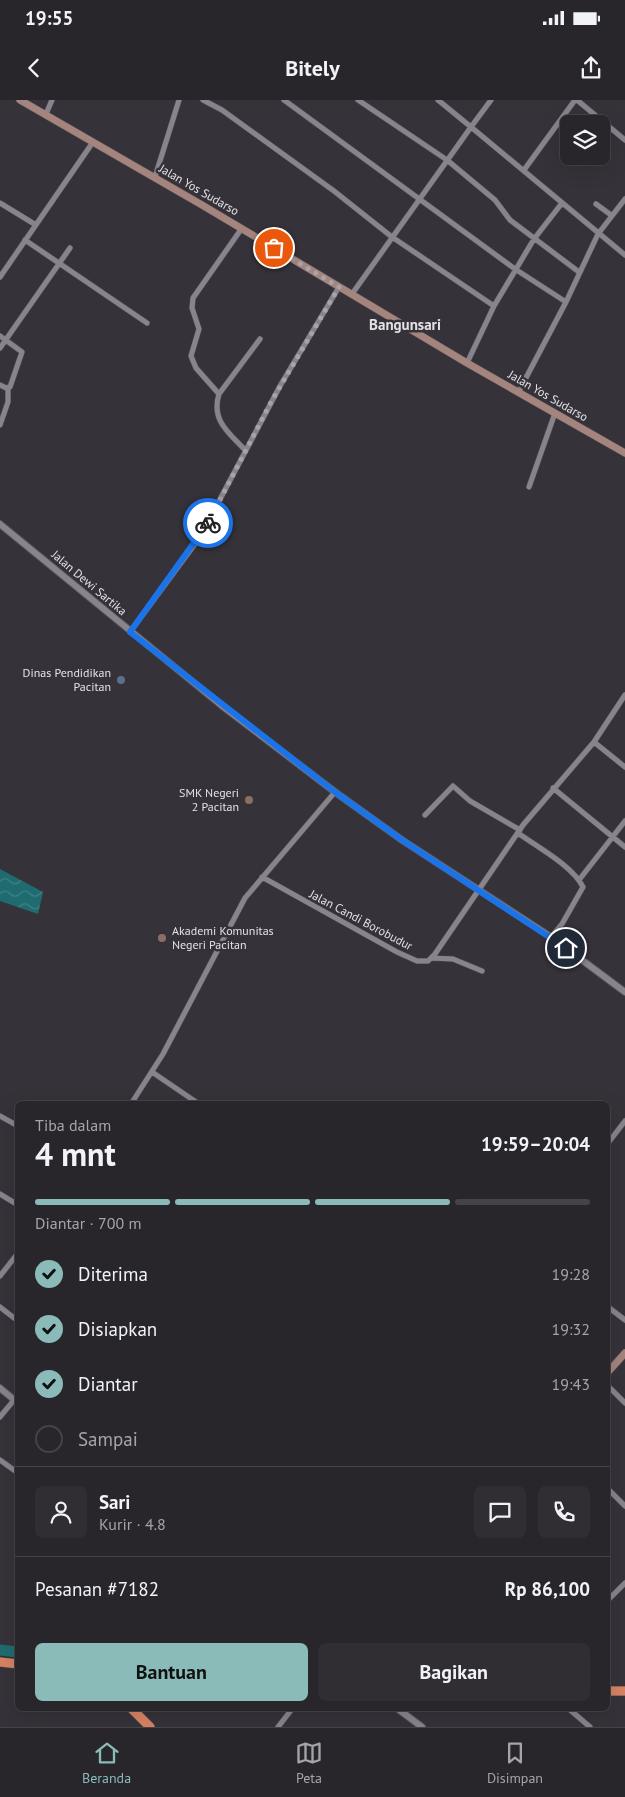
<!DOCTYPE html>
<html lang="id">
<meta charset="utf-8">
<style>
:root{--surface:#28262b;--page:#302e33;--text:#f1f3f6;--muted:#a5a5a9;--line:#444347;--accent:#8bbbb9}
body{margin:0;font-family:"PT Sans",sans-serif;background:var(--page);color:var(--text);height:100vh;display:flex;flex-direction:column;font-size:19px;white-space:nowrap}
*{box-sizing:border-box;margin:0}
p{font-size:16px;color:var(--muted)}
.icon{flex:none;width:28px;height:28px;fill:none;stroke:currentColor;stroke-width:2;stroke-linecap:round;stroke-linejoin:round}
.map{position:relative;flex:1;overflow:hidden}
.sheet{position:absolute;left:15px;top:1001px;width:595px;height:610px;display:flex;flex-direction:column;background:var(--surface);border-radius:8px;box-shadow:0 5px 20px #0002,0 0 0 1px var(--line)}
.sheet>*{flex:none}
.controls{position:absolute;left:560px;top:15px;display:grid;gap:10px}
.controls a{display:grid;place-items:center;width:50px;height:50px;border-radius:8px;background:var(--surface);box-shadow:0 5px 20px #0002,0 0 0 1px var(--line);font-size:25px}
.pin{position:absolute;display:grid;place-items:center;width:42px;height:42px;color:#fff;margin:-21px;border:2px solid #fff;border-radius:50%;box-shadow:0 1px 5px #0007}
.courier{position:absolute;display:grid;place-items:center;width:50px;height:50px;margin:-25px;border:4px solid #1a73e8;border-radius:50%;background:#fff;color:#222;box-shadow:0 1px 6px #0007}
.summary em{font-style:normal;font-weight:700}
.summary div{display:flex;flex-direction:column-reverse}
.summary{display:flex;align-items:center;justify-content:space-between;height:85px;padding:0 20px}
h1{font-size:32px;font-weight:700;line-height:38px}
.bar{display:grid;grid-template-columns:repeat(4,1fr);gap:8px 5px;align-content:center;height:60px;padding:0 20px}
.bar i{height:6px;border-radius:4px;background:var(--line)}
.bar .current{background:var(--accent)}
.bar p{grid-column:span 4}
.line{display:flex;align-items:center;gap:12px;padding:0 20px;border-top:1px solid var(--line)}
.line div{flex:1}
.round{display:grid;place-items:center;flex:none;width:52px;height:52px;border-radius:8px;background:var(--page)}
ol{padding:0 20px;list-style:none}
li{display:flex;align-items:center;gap:15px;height:55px}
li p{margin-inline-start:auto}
li .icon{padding:5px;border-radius:50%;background:var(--accent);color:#111;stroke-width:4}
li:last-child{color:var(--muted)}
li i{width:28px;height:28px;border:2px solid var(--line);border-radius:50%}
.button{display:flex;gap:10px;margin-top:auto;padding:10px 20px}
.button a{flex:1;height:58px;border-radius:8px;background:var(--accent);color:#111;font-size:20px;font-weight:700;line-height:58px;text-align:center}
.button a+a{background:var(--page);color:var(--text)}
.status{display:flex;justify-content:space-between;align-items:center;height:35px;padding:0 25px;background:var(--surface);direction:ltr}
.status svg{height:14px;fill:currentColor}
header{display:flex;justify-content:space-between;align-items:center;height:65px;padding:0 20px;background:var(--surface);font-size:22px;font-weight:700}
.tab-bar{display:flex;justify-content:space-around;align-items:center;height:70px;border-top:1px solid var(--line);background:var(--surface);font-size:14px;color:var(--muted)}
.tab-bar a{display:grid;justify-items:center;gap:2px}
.tab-bar .current{color:var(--accent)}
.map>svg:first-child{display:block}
.water{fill:url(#water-waves)}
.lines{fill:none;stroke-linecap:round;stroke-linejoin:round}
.river{stroke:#1f6c70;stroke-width:11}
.minor-casing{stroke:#545158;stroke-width:6}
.tertiary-casing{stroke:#545158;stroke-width:8}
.secondary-casing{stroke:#545158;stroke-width:8}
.trunk-casing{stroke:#545158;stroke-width:10}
.minor{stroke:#87848d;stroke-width:5}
.tertiary{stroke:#87848d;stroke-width:6}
.secondary{stroke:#a5847d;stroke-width:7}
.trunk{stroke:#d78362;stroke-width:9}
.done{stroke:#a6a4a9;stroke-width:5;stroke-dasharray:0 9}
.route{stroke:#1a73e8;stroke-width:6}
.service-dot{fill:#5c6f8a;stroke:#353239;stroke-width:2}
.education-dot{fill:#8d6e63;stroke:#353239;stroke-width:2}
.labels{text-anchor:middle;stroke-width:5;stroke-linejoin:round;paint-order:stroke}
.street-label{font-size:12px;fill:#e3e1e6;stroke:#353239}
.poi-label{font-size:12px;fill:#e3e1e6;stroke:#353239;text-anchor:end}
.quarter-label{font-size:15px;font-weight:bold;fill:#e3e1e6;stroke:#353239}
</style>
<div class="status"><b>19:55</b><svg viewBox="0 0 49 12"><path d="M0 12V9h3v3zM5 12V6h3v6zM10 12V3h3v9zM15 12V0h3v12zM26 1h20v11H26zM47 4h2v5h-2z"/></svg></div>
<header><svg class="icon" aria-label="back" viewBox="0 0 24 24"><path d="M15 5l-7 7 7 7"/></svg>Bitely<svg class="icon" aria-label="share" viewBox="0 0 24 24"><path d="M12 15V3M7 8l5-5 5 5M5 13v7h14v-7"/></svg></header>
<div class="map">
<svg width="625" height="1627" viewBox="0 0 625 1627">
<defs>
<pattern id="water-waves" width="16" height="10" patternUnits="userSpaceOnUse" patternTransform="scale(1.25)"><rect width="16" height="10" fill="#1f6c70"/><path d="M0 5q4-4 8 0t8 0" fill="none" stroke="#3f8184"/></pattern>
</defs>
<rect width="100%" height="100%" fill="#353239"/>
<path class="water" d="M0,769L43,792L38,814L0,801Z"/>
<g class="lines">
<path class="river" d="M0,1550L18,1552"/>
<g class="minor-casing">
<path id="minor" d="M203,0L222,10L334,91L392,137L494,206L534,139L562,103
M284,0L515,169L566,202
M358,0L447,60L495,100L510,120L579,172
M491,0L471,27L625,155
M577,0L625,40
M46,14L52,0
M524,70L575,0
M155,77L179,0
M0,103L36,125
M596,104L611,115
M242,128L193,198L192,208L199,229L191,256L196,268L219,294C211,320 228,332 245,350
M25,140L147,223
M0,177L93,42
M352,194L471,27L438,0
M0,236L22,252L10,287L6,288L0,285
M0,248L70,148
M467,263L494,206
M519,291L566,202L598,134L625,99
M219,294L260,239
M0,325L8,302V288
M529,387L555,313
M130,532L200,437L280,286L339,187
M594,642L625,667
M553,688L625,747
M425,715L453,686L470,701L520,730
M518,733C537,747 573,766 583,787L562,824L551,837
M262,777L397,852L417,861H428L435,854L523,725L594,642L625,595
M579,780L625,721
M432,858L453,859L482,871
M152,972L199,1004
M131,1004L163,954L245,798L335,692
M0,1016L18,1026
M608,1043L625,1021
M0,1094L18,1105
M0,1176L18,1153
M0,1207L18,1221
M608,1207L625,1220
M608,1286L625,1303
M0,1317L14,1300
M0,1360L18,1373
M608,1389L625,1406
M608,1500L625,1483
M569,1609L590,1627
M278,1627L292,1609"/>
</g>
<g class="tertiary-casing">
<path id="tertiary" d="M0,424L221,605L335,692L402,740L551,837L625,892
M0,1288L18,1303
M398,1609L422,1627"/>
</g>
<g class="secondary-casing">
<path id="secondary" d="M20,0L202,105L467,263L625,353
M608,1272L625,1253"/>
</g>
<g class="trunk-casing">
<path id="trunk" d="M0,1562L18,1564
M608,1591H625
M132,1609L150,1627"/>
</g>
<use href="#minor" class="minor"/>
<use href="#tertiary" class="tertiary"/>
<use href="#secondary" class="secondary"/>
<use href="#trunk" class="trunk"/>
</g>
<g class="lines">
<path class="done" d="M208,423L271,302L339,187L274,148"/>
<path class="route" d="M208,423L130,532L335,692L402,740L566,848"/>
</g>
<circle class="service-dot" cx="121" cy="580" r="5"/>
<g class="education-dot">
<circle cx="249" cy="700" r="5"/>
<circle cx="162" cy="838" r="5"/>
</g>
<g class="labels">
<g class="street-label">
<text transform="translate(199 90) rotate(30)" y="4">Jalan Yos Sudarso</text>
<text transform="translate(548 296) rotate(30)" y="4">Jalan Yos Sudarso</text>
<text transform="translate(89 483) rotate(40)" y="4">Jalan Dewi Sartika</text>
<text transform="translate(361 820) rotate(28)" y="4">Jalan Candi Borobudur</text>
</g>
<g class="poi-label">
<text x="111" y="577">Dinas Pendidikan<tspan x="111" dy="14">Pacitan</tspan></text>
<text x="239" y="697">SMK Negeri<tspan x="239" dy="14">2 Pacitan</tspan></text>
<text x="172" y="835" text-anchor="start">Akademi Komunitas<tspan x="172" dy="14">Negeri Pacitan</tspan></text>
</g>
<g class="quarter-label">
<text x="405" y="230">Bangunsari</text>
</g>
</g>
</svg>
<div class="controls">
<a><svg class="icon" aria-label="layers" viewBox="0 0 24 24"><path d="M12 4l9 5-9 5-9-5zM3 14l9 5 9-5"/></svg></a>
</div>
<div class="pin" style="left:274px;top:148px;background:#ea580c"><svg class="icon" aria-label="bag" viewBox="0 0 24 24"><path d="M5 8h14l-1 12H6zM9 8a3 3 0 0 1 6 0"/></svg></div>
<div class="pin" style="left:566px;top:848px;background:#1f2937"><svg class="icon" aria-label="home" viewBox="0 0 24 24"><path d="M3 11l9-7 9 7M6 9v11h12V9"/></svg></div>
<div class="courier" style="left:208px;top:423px"><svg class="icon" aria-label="bike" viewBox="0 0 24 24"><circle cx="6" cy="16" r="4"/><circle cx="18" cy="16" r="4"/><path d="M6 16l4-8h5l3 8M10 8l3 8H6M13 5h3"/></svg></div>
<section class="sheet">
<div class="summary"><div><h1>4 mnt</h1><p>Tiba dalam</p></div><em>19:59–20:04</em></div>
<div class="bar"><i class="current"></i><i class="current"></i><i class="current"></i><i></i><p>Diantar · 700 m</p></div>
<ol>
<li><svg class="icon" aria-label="check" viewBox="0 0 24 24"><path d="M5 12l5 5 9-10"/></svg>Diterima<p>19:28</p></li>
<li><svg class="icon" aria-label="check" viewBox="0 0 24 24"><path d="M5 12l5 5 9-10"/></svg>Disiapkan<p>19:32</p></li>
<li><svg class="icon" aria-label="check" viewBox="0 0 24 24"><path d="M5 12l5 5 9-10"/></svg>Diantar<p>19:43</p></li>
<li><i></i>Sampai</li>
</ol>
<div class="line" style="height:90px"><a class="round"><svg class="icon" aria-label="person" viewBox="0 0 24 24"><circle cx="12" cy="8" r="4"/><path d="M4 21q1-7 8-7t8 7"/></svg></a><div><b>Sari</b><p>Kurir · 4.8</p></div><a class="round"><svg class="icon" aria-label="chat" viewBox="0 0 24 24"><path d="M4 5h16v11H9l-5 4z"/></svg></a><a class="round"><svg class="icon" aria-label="phone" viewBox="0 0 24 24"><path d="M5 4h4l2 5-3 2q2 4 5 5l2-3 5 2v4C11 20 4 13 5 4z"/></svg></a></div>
<div class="line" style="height:65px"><div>Pesanan #7182</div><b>Rp 86,100</b></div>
<div class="button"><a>Bantuan</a><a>Bagikan</a></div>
</section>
</div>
<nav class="tab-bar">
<a class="current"><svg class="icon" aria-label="home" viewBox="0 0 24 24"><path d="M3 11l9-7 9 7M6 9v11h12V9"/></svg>Beranda</a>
<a><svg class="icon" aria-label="map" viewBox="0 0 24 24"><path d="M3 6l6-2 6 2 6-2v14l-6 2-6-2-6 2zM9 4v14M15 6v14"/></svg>Peta</a>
<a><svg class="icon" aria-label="saved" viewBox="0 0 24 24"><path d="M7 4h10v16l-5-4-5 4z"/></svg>Disimpan</a>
</nav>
